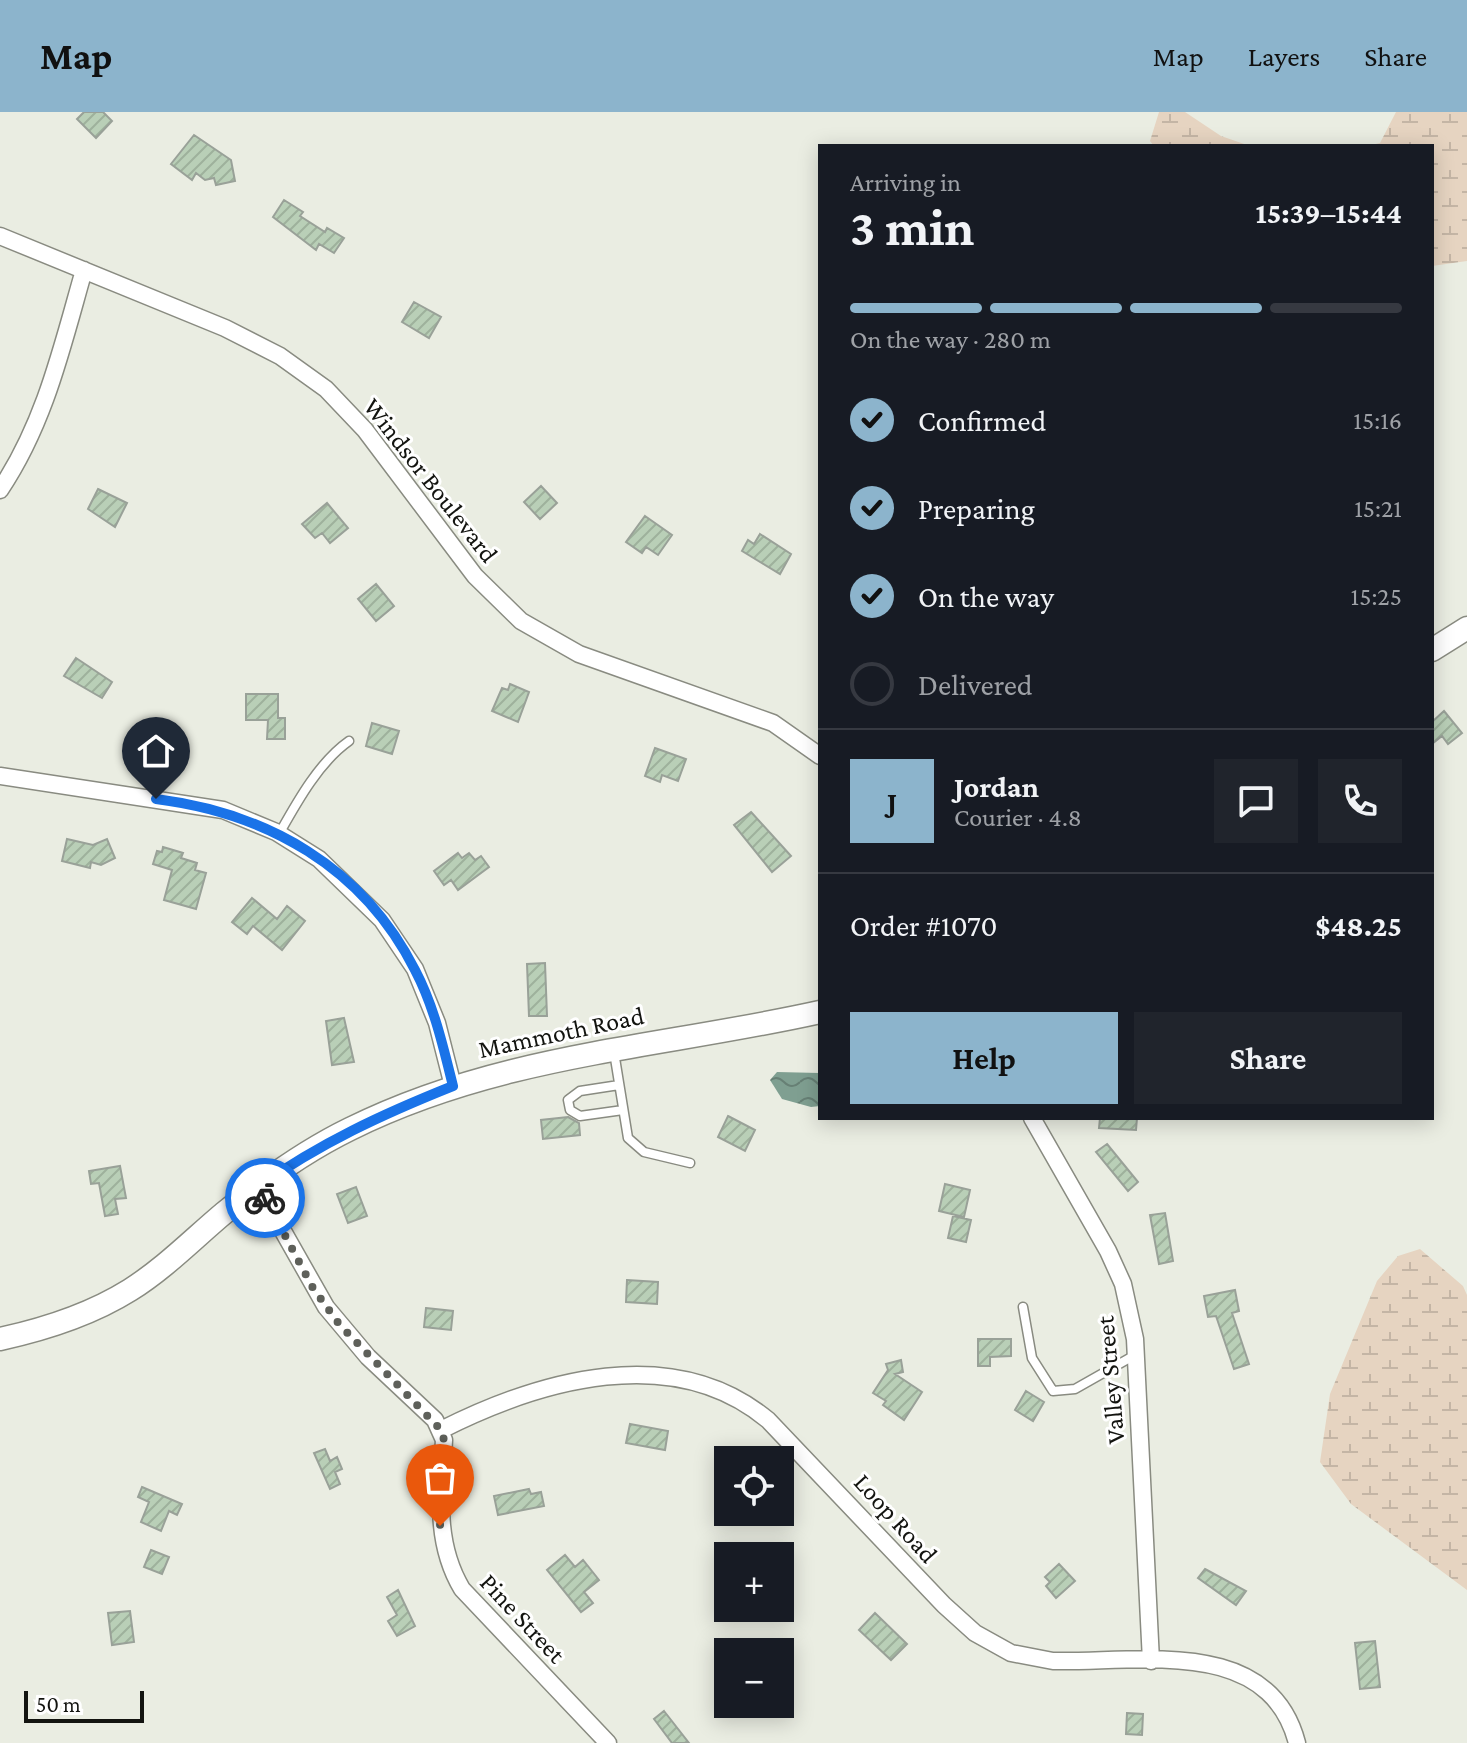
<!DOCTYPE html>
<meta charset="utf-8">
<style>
:root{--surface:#171b24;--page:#20242c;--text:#f1f3f6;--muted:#9ea1a6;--line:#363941;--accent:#8cb4cc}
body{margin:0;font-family:"Crimson Pro",serif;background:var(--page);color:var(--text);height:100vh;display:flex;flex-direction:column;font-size:30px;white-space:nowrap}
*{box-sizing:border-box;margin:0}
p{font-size:26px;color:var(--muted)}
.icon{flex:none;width:44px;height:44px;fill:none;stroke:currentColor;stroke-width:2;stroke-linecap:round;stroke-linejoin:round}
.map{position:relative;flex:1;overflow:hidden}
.side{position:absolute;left:818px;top:32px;width:616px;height:976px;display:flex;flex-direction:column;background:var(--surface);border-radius:0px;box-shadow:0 4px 20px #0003}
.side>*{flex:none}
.tools{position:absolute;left:714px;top:1334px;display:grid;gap:16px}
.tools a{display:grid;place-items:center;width:80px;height:80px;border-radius:0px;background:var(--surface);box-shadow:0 4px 20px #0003;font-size:40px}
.scale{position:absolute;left:24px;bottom:20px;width:120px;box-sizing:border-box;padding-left:8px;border:4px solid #131410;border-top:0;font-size:22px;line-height:28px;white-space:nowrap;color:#131410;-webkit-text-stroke:6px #fff;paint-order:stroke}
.pin{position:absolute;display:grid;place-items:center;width:68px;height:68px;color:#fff;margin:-82px -34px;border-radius:50% 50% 50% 0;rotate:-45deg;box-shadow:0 0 8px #0007}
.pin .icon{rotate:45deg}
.courier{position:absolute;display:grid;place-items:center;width:80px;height:80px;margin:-40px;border:6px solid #1a73e8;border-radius:50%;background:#fff;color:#222;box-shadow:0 2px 10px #0007}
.head em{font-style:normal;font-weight:700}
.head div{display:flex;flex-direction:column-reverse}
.head{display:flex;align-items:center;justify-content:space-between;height:136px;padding:0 32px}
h1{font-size:52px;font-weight:700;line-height:60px}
.bar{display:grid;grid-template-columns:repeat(4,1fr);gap:12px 8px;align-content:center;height:96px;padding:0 32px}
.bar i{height:10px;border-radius:6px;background:var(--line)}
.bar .on{background:var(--accent)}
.bar p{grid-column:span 4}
.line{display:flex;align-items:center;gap:20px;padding:0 32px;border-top:2px solid var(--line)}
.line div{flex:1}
.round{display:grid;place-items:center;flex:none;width:84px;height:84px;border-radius:0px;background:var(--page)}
ol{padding:0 32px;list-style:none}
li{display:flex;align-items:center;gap:24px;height:88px}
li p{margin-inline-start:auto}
li .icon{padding:8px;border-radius:50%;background:var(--accent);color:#111;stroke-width:4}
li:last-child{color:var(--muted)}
li i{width:44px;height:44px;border:4px solid var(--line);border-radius:50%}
.cta{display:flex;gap:16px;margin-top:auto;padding:16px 32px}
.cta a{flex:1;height:92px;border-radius:0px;background:var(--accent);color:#111;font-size:32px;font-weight:700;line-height:92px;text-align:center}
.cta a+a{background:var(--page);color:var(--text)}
header{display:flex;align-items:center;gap:48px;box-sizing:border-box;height:112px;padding:0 40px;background:var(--accent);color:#111}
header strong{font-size:38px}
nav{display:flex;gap:44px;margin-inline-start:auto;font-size:28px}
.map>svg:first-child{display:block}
.wetland{fill:url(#wetland-marsh)}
.water{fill:url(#water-waves)}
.building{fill:url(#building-hatch);stroke:#99a198;stroke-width:2}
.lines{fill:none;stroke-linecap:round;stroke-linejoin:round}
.lane-casing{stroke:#898b81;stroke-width:11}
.street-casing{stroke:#898b81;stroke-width:19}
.secondary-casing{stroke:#898b81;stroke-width:25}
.lane{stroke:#fff;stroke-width:8}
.street{stroke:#fff;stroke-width:16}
.secondary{stroke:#fff;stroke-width:22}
.done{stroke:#5e605a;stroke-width:8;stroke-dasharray:0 14.4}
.route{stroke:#1a73e8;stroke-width:10}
.labels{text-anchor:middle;stroke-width:6;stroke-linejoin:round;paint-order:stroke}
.street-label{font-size:26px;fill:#131410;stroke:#fff}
</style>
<header>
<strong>Map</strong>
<nav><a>Map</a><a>Layers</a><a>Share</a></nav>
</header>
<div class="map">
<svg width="1467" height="1631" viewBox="0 0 1467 1631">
<defs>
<pattern id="wetland-marsh" width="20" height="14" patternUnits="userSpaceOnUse" patternTransform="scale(2)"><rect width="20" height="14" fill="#e6d4c1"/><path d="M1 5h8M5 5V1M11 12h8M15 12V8" fill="none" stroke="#c4b5a5"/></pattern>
<pattern id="water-waves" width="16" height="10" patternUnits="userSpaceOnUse" patternTransform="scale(2)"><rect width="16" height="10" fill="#7f9f91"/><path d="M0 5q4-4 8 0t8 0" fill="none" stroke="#678075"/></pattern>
<pattern id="building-hatch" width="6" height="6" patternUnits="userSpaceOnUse" patternTransform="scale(2)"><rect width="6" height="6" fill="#b9cfb7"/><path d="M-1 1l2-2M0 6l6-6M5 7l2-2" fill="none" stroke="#9eb19c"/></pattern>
</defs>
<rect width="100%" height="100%" fill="#eaede2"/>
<path class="wetland" d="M1159,0H1185L1221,24L1250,34H1154L1150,29Z
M1396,0H1467V149L1432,154V34H1367L1380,31Z
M1420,1137L1463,1174L1467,1183V1478L1351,1392L1320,1350L1330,1282L1377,1169L1398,1144Z"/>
<path class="water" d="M777,960L820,961V994L811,995L782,987L770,968Z"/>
<path class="building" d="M84,0H103L112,9L96,26L77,7Z
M194,23L231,48L235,69L216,73L214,66L205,68L196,61L192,68L171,52Z
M284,88L303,100L300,104L325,120L327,116L344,126L334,141L319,132L316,138L273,105Z
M414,190L441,205L429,226L402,210Z
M541,374L557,391L540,407L524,390Z
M98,377L127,391L115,415L88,397Z
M327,391L348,416L330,431L322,421L315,426L302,412Z
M645,404L672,423L658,443L646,435L642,441L626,430Z
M760,422L791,442L780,462L742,439L748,428L754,432Z
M376,472L394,494L376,509L358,487Z
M76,546L112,570L102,586L64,564Z
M510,572L529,580L518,610L492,599L502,576L508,578Z
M246,582H278V606H285V627H267L268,608H246Z
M1444,599L1462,621L1448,632L1442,624L1432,632V610Z
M372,611L399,619L392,642L366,634Z
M655,636L686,647L678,669L662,663L660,670L645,664Z
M751,700L791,744L772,760L734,713Z
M67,727L93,733L107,727L115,746L101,753L91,750L90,756L62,749Z
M163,735L183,741L181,746L197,751L195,758L206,761L196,797L164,788L172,758L153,752L157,739L162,740Z
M458,741L462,746L469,741L475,748L481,744L489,755L458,778L451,768L444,773L434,759Z
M252,786L277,807L287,794L305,809L282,838L253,814L247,822L232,810Z
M545,851L547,904H529L527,852Z
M344,906L354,950L332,953L326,909Z
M728,1004L755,1018L745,1039L718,1025Z
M568,1005L579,1011L580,1023L543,1027L541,1008Z
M1100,1006H1137L1136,1018L1099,1016Z
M1107,1032L1138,1070L1128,1079L1096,1040Z
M120,1054L126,1086L115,1087L118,1102L105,1104L99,1071L91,1072L89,1059Z
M945,1072L970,1078L964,1105L939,1099Z
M356,1075L367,1104L348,1111L337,1082Z
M1165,1101L1173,1149L1159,1152L1150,1103Z
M953,1104L971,1108L966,1130L948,1126Z
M627,1168L658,1170L657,1192L626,1190Z
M1235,1178L1239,1199L1232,1201L1249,1252L1234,1257L1216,1204L1208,1205L1204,1184Z
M426,1196L453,1199L451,1218L424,1215Z
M978,1227H1011V1244L990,1245V1254H978Z
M901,1248L903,1260L895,1262L922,1280L904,1308L883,1293L886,1289L873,1281L888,1258L886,1252Z
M1026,1279L1044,1290L1033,1309L1015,1298Z
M630,1312L668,1319L665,1338L626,1331Z
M325,1337L330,1349L337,1345L342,1357L335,1360L340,1372L330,1377L314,1341Z
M142,1375L182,1392L177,1403L169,1399L161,1419L141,1410L149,1390L138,1385Z
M529,1377L531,1382L541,1380L544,1394L498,1403L494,1384Z
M151,1438L169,1445L162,1462L144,1455Z
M565,1443L575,1455L583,1448L599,1468L584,1480L593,1491L581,1500L547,1458Z
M1059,1452L1075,1469L1056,1486L1046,1474L1050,1470L1045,1465Z
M1205,1457L1246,1479L1236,1493L1198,1466Z
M398,1478L415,1514L397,1524L388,1509L397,1503L387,1485Z
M130,1499L134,1530L112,1533L108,1501Z
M875,1501L907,1532L891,1548L859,1518Z
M1375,1529L1380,1575L1360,1577L1355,1531Z
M664,1599L689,1631H672L654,1607Z
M1127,1601L1143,1602L1142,1623L1126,1622Z"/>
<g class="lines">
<g class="lane-casing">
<path id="lane" d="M279,722C297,690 319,650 349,629
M614,940L628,1026L644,1040L690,1051
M619,973L580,979L568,988L570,998L580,1004L623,998
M1023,1195L1032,1246L1053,1279L1075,1277L1135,1243"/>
</g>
<g class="street-casing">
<path id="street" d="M0,124L225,216L280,244L326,277L365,318L475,464L521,509L579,542L773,611L820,644
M0,378C45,311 62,235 84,158
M0,664L223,698L276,720L319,747L382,808L415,857L437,911L453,974
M1032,1006L1108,1139L1123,1172L1135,1227L1151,1549
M258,1075L326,1195L368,1245L435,1308L444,1328C441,1381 434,1430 462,1477L608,1631
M441,1318C540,1268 673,1229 768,1308L944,1493L975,1521L1011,1541L1053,1549C1138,1551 1269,1523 1297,1631"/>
</g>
<g class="secondary-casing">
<path id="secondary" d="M1432,538L1467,516
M0,1227C46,1217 90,1203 130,1178C165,1156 193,1127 224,1101C263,1069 305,1039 350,1017C501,942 659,936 820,900"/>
</g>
<use href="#lane" class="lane"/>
<use href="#street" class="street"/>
<use href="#secondary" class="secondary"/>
</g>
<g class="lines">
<path class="done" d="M265,1086L313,1176L339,1212L441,1318L444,1328L440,1414"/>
<path class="route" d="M156,687C267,701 363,755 415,858C434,894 443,934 453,974C383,1002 320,1031 258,1075L265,1086"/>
</g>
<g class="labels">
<g class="street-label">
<text transform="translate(431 368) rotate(52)" y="9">Windsor Boulevard</text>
<text transform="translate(561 920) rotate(-12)" y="9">Mammoth Road</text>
<text transform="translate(1110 1268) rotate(-95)" y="9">Valley Street</text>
<text transform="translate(896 1406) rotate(48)" y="9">Loop Road</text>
<text transform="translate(523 1506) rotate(47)" y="9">Pine Street</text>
</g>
</g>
</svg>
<div class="tools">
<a><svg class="icon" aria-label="locate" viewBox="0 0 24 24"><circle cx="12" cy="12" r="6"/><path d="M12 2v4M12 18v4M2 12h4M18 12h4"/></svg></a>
<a>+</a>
<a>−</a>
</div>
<div class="scale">50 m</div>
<div class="pin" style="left:440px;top:1414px;background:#ea580c"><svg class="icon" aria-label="bag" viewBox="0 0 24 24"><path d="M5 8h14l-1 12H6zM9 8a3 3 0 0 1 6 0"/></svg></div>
<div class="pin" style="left:156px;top:687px;background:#1f2937"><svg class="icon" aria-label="home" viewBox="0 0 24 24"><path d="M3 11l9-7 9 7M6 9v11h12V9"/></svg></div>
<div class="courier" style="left:265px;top:1086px"><svg class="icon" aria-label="bike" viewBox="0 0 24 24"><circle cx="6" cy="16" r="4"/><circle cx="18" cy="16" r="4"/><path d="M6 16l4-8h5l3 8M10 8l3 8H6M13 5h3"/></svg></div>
<section class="side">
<div class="head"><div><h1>3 min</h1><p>Arriving in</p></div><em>15:39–15:44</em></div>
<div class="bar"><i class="on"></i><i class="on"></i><i class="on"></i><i></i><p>On the way · 280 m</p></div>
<ol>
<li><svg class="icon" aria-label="check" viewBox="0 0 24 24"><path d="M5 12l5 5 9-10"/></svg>Confirmed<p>15:16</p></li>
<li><svg class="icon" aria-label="check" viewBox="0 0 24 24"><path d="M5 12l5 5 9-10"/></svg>Preparing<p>15:21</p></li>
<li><svg class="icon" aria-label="check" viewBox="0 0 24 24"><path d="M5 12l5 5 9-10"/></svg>On the way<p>15:25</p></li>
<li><i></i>Delivered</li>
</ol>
<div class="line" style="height:144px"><b class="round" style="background:var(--accent);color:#111">J</b><div><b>Jordan</b><p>Courier · 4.8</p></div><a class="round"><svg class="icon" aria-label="chat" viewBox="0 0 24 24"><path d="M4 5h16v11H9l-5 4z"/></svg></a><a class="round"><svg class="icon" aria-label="phone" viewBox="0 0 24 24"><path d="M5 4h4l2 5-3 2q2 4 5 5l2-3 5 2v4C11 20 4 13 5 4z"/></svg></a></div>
<div class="line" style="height:104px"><div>Order #1070</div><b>$48.25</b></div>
<div class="cta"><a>Help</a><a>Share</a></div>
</section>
</div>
